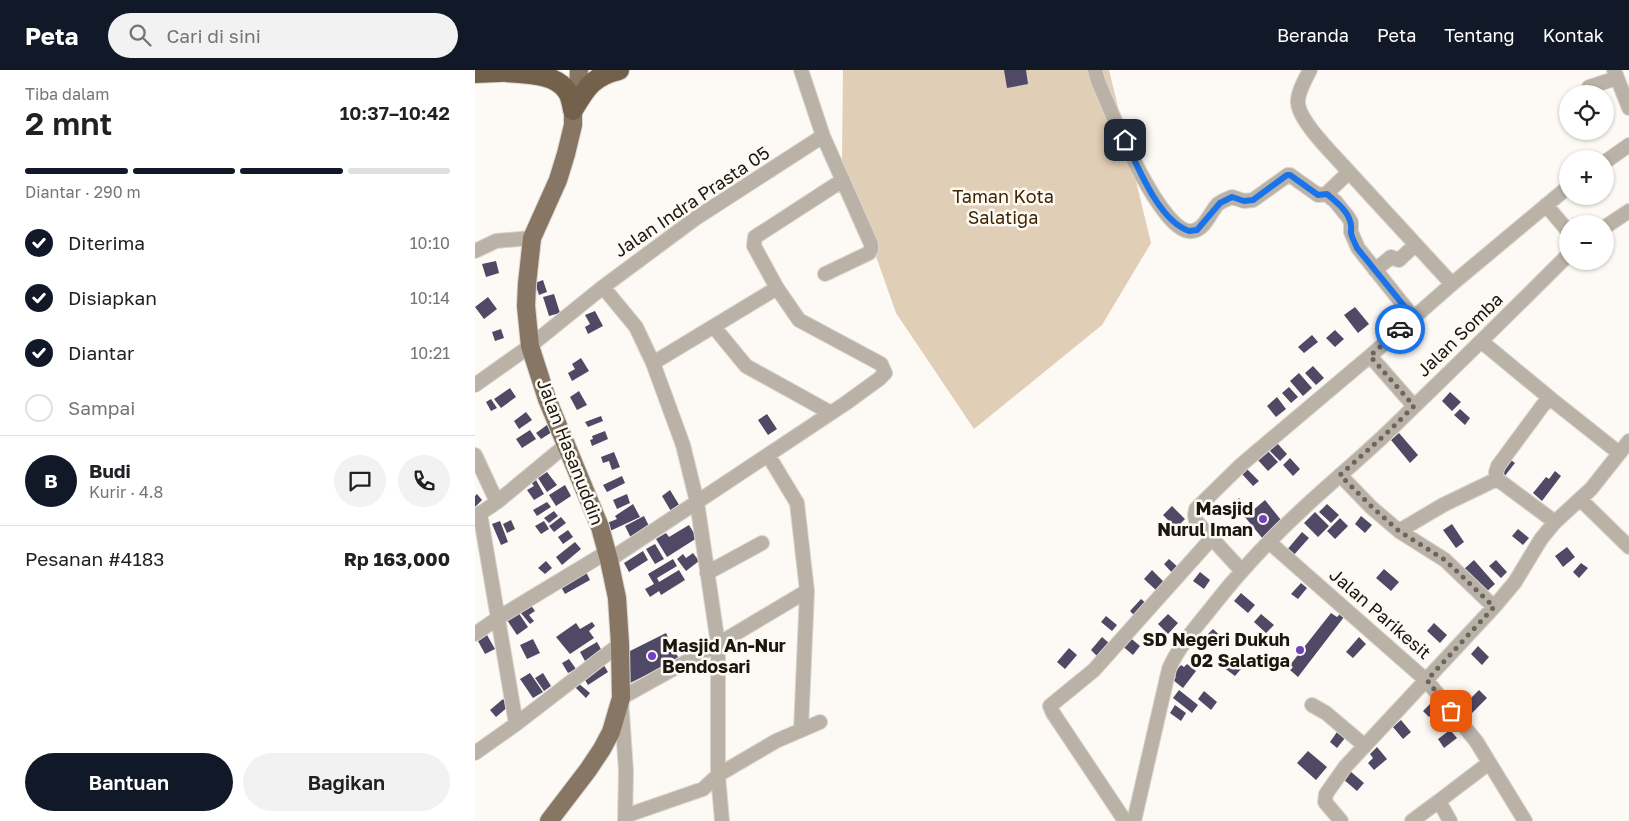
<!DOCTYPE html>
<html lang="id">
<meta charset="utf-8">
<style>
:root{--surface:#fff;--page:#f2f2f2;--text:#202124;--muted:#757577;--line:#e0e0e0;--accent:#111827}
body{margin:0;font-family:"Golos Text",sans-serif;background:var(--page);color:var(--text);height:100vh;display:flex;flex-direction:column;font-size:19px;white-space:nowrap}
*{box-sizing:border-box;margin:0}
p{font-size:16px;color:var(--muted)}
.icon{flex:none;width:28px;height:28px;fill:none;stroke:currentColor;stroke-width:2;stroke-linecap:round;stroke-linejoin:round}
.map{position:relative;flex:1;overflow:hidden}
.panel{display:flex;flex-direction:column;background:var(--surface);width:475px}
.panel>*{flex:none}
.controls{position:absolute;left:1084px;top:15px;display:grid;gap:10px}
.controls a{display:grid;place-items:center;width:55px;height:55px;border-radius:50%;background:var(--surface);box-shadow:0 1px 4px #0004;font-size:25px}
.pin{position:absolute;display:grid;place-items:center;width:42px;height:42px;color:#fff;margin:-21px;border-radius:10px;box-shadow:0 2px 8px #0006}
.courier{position:absolute;display:grid;place-items:center;width:50px;height:50px;margin:-25px;border:4px solid #1a73e8;border-radius:50%;background:#fff;color:#222;box-shadow:0 1px 6px #0007}
.summary em{font-style:normal;font-weight:600}
.summary div{display:flex;flex-direction:column-reverse}
.summary{display:flex;align-items:center;justify-content:space-between;height:85px;padding:0 25px}
h1{font-size:32px;font-weight:600;line-height:38px}
.bar{display:grid;grid-template-columns:repeat(4,1fr);gap:8px 5px;align-content:center;height:60px;padding:0 25px}
.bar i{height:6px;border-radius:4px;background:var(--line)}
.bar .current{background:var(--accent)}
.bar p{grid-column:span 4}
.line{display:flex;align-items:center;gap:12px;padding:0 25px;border-top:1px solid var(--line)}
.line div{flex:1}
.round{display:grid;place-items:center;flex:none;width:52px;height:52px;border-radius:26px;background:var(--page)}
ol{padding:0 25px;list-style:none}
li{display:flex;align-items:center;gap:15px;height:55px}
li p{margin-inline-start:auto}
li .icon{padding:5px;border-radius:50%;background:var(--accent);color:#fff;stroke-width:4}
li:last-child{color:var(--muted)}
li i{width:28px;height:28px;border:2px solid var(--line);border-radius:50%}
.button{display:flex;gap:10px;margin-top:auto;padding:10px 25px}
.button a{flex:1;height:58px;border-radius:30px;background:var(--accent);color:#fff;font-size:20px;font-weight:600;line-height:58px;text-align:center}
.button a+a{background:var(--page);color:var(--text)}
header{display:flex;align-items:center;gap:30px;box-sizing:border-box;height:70px;padding:0 25px;background:var(--accent);color:#fff}
header strong{font-size:24px}
nav{display:flex;gap:28px;margin-inline-start:auto;font-size:18px}
.search{width:350px;height:45px;background:var(--page);display:flex;align-items:center;gap:12px;box-sizing:border-box;padding:0 18px;border-radius:28px;color:var(--muted);font-size:19px}
main{display:flex;flex:1;min-height:0}
.map>svg:first-child{display:block}
.green{fill:#e1ceb6}
.building{fill:#504965}
.lines{fill:none;stroke-linecap:round;stroke-linejoin:round}
.minor-casing{stroke:#d9d5cf;stroke-width:16}
.major-casing{stroke:#d9d5cf;stroke-width:20}
.highway-casing{stroke:#d9d5cf;stroke-width:22}
.minor{stroke:#bbb2a7;stroke-width:14}
.major{stroke:#867663;stroke-width:18}
.highway{stroke:#73614b;stroke-width:20}
.done{stroke:#6b655e;stroke-width:5;stroke-dasharray:0 9}
.route{stroke:#1a73e8;stroke-width:6}
.poi-dot{fill:#6e43bb;stroke:#fdf9f4;stroke-width:2}
.labels{text-anchor:middle;stroke-width:5;stroke-linejoin:round;paint-order:stroke}
.park-label{font-size:18px;fill:#3e2601;stroke:#fdf9f4}
.street-label{font-size:18px;fill:#1c160d;stroke:#fdf9f4}
.poi-label{font-size:18px;font-weight:bold;fill:#1c160d;stroke:#fdf9f4;text-anchor:end}
</style>
<header>
<strong>Peta</strong>
<div class="search"><svg class="icon" aria-label="search" viewBox="0 0 24 24"><circle cx="10" cy="10" r="6"/><path d="M15 15l6 6"/></svg>Cari di sini</div>
<nav><a>Beranda</a><a>Peta</a><a>Tentang</a><a>Kontak</a></nav>
</header>
<main>
<section class="panel">
<div class="summary"><div><h1>2 mnt</h1><p>Tiba dalam</p></div><em>10:37–10:42</em></div>
<div class="bar"><i class="current"></i><i class="current"></i><i class="current"></i><i></i><p>Diantar · 290 m</p></div>
<ol>
<li><svg class="icon" aria-label="check" viewBox="0 0 24 24"><path d="M5 12l5 5 9-10"/></svg>Diterima<p>10:10</p></li>
<li><svg class="icon" aria-label="check" viewBox="0 0 24 24"><path d="M5 12l5 5 9-10"/></svg>Disiapkan<p>10:14</p></li>
<li><svg class="icon" aria-label="check" viewBox="0 0 24 24"><path d="M5 12l5 5 9-10"/></svg>Diantar<p>10:21</p></li>
<li><i></i>Sampai</li>
</ol>
<div class="line" style="height:90px"><b class="round" style="background:var(--accent);color:#fff">B</b><div><b>Budi</b><p>Kurir · 4.8</p></div><a class="round"><svg class="icon" aria-label="chat" viewBox="0 0 24 24"><path d="M4 5h16v11H9l-5 4z"/></svg></a><a class="round"><svg class="icon" aria-label="phone" viewBox="0 0 24 24"><path d="M5 4h4l2 5-3 2q2 4 5 5l2-3 5 2v4C11 20 4 13 5 4z"/></svg></a></div>
<div class="line" style="height:65px"><div>Pesanan #4183</div><b>Rp 163,000</b></div>
<div class="button"><a>Bantuan</a><a>Bagikan</a></div>
</section>
<div class="map">
<svg width="1154" height="751" viewBox="0 0 1154 751">
<rect width="100%" height="100%" fill="#fdf9f4"/>
<path class="green" d="M368,0H634L676,173L627,255L499,359L421,243L367,90Z"/>
<path class="building" d="M529,0H551L553,14L532,18Z
M21,191L24,203L11,207L7,194Z
M68,210L72,222L64,225L60,213Z
M79,224L85,243L74,246L68,227Z
M13,227L22,239L9,249L0,237Z
M880,237L894,254L883,263L869,245Z
M120,241L128,256L113,264L110,257L115,254L110,245Z
M26,259L29,268L20,271L17,262Z
M860,260L869,269L860,277L851,268Z
M837,265L843,272L829,283L823,277Z
M106,288L114,301L97,311L93,303L100,299L97,294Z
M838,296L849,308L841,315L830,303Z
M824,303L837,318L828,326L815,311Z
M814,317L823,327L816,333L807,323Z
M35,318L41,327L26,338L19,329Z
M104,321L112,335L102,340L95,327Z
M975,322L986,332L977,341L967,331Z
M802,327L811,339L801,347L792,336Z
M16,329L22,338L16,341L11,332Z
M985,339L995,348L990,355L979,345Z
M51,342L57,350L44,359L39,351Z
M292,344L302,359L293,365L283,350Z
M126,346L128,351L113,357L110,352Z
M72,355L77,362L66,369L61,363Z
M55,360L61,369L47,378L41,369Z
M130,361L133,369L117,376L115,370L118,369L117,366Z
M924,363L943,385L935,393L916,370Z
M802,373L812,384L805,391L794,380Z
M792,380L803,392L793,401L782,389Z
M139,382L145,397L137,400L134,391L128,393L126,387Z
M815,388L825,399L818,406L808,395Z
M1033,388L1040,393L1029,407L1022,402Z
M772,399L784,411L778,416L767,404Z
M1080,401L1086,406L1067,431L1058,423L1071,407L1074,409Z
M72,402L82,415L72,422L63,408Z
M147,406L150,413L132,422L128,415Z
M61,410L69,424L59,430L52,420L59,416L56,412Z
M90,415L96,426L81,436L74,425Z
M195,420L206,438L197,443L187,426Z
M2,424L7,430L0,437V426Z
M152,424L155,433L142,439L138,430Z
M764,428L774,438L766,446L756,436Z
M790,430L806,450L788,469L770,447Z
M72,432L76,437L62,446L58,440Z
M158,434L165,447L135,461L132,453L142,449L140,446Z
M852,434L864,445L856,453L844,442Z
M697,436L710,449L701,458L688,445Z
M79,441L83,446L74,453L69,448Z
M840,442L854,456L843,467L829,453Z
M169,446L176,460L157,470L150,456Z
M886,446L897,455L890,463L880,454Z
M86,447L91,453L79,462L74,456Z
M865,448L873,456L860,469L852,461Z
M36,450L40,459L32,463L28,454Z
M25,451L33,472L26,475L17,454Z
M69,451L74,459L66,464L60,456Z
M977,454L989,472L981,478L968,460Z
M214,455L222,468L192,487L181,469L191,463L194,467Z
M1043,459L1054,468L1048,475L1037,466Z
M93,460L98,467L88,474L83,467Z
M827,462L834,468L817,487L811,481Z
M100,472L106,479L87,495L81,487Z
M180,474L189,489L180,494L171,479Z
M1092,477L1100,487L1088,497L1080,486Z
M168,481L173,490L154,502L149,493Z
M218,483L224,491L211,501L202,489L208,484L211,488Z
M198,489L202,496L182,508L184,512L204,500L210,510L186,525L184,521L175,527L170,519L179,514L173,504Z
M694,489L705,499L699,505L689,494Z
M999,490L1020,514L1009,524L988,500Z
M1021,490L1032,502L1026,508L1014,496Z
M71,491L77,498L70,504L63,498Z
M1106,493L1113,498L1104,508L1098,502Z
M909,499L924,512L916,521L901,508Z
M110,500L115,510L90,524L85,515Z
M677,500L690,513L682,521L669,509Z
M725,502L735,510L729,519L718,511Z
M826,513L832,518L823,529L816,524Z
M766,523L780,535L773,543L759,531Z
M666,529L672,534L661,547L655,541Z
M55,534L60,541L54,545L59,551L55,554L45,542Z
M41,539L53,557L42,565L30,547Z
M856,543L862,547L865,544L869,547L823,607L815,600L818,597L815,595Z
M693,544L703,553L693,564L683,554Z
M786,544L799,555L791,563L779,552Z
M631,546L642,555L637,561L626,552Z
M117,552L120,556L114,561L119,568L95,584L81,567L101,553L105,559Z
M959,553L972,565L965,573L952,561Z
M738,559L750,570L743,578L730,567Z
M808,562L814,567L806,576L800,572Z
M191,563L204,589L153,614L151,583Z
M12,565L20,579L10,584L3,571Z
M652,565L665,576L658,585L645,574Z
M627,567L635,574L623,587L616,580Z
M884,567L891,574L878,588L871,582Z
M58,569L65,583L52,589L45,575Z
M122,572L127,581L110,591L105,582Z
M1003,576L1014,587L1007,595L996,584Z
M594,578L602,585L590,599L582,592Z
M94,589L101,599L93,603L87,593Z
M754,590L766,599L760,606L748,597Z
M127,592L133,602L113,615L107,605Z
M712,594L721,601L708,618L698,610L701,607L698,604L706,595L709,597Z
M55,603L68,622L58,628L45,609Z
M68,603L76,616L69,621L60,608Z
M103,613L115,623L111,628L100,617Z
M704,620L723,635L717,643L698,628Z
M1004,620L1012,628L996,644L988,636Z
M729,621L742,632L736,640L723,629Z
M28,629L34,636L21,647L15,640Z
M957,632L963,638L954,647L948,641Z
M700,635L711,643L706,651L695,643Z
M926,650L936,662L928,669L918,657Z
M975,660L982,668L969,678L963,669Z
M862,662L870,668L862,678L855,672Z
M902,677L912,689L899,700L893,693L898,688L895,684Z
M833,681L852,697L841,710L822,693Z
M875,701L889,713L882,721L868,709Z"/>
<g class="lines">
<g class="minor-casing">
<path id="minor" d="M326,0L348,66L396,174V179L394,183L350,204
M620,0L623,11C634,37 686,166 717,161C730,160 735,142 743,134C747,131 752,129 757,127L769,131L778,130L813,105H815L843,125L851,124L860,131L873,147L876,152V162L883,178L938,247
M835,0C830,10 822,23 823,33C824,52 862,88 874,102
M1139,0L1154,38
M1114,17L1142,8
M1130,92L1154,75
M851,124L874,102L977,214
M1071,135L1092,160
M1130,157L1154,141
M0,181L21,171L57,168
M900,200L916,187L924,190L940,175
M128,217L161,257L178,293L208,375L222,432L134,490
M239,257L271,296L356,343
M1007,272L1076,329
M895,286L939,336
M178,293L302,218
M0,315L55,276L128,217L221,148L348,66
M0,385L22,432
M293,385L322,433L332,521L326,660
M865,405L897,438L924,461
M1106,430L1154,477
M5,443L41,654
M0,447L22,432L91,375
M1080,452L1022,409L1021,402L1023,396L1068,335L1076,329L1144,383
M794,472L952,611L1001,671L1050,751
M766,500L721,451L720,445L721,439L767,394L895,286L977,214L1092,118
M232,503L287,473
M1019,537L970,490L924,461L968,435L1022,409
M0,564L23,548L132,482
M837,635L851,643L890,676
M0,683L41,654L145,574
M964,731L1014,693
M150,746L228,719L243,705L301,671L345,652
M150,751L151,701L146,628L243,574L332,521
M247,751L243,705V574L222,432L371,333L404,309L410,303L406,294L324,250L302,218L279,176L280,167L368,110
M650,751L578,643L575,636L619,600L737,468
M659,751L694,599C703,577 722,556 737,537C766,500 798,466 832,435C859,410 888,386 914,361C974,303 1033,245 1092,186
M866,751L850,732L851,724L870,697L1019,537L1040,512L1066,469L1080,452L1116,419L1154,371
M937,751L964,731L975,751"/>
</g>
<g class="major-casing">
<path id="major" d="M74,751L113,700L127,679L136,662L146,628L145,574L142,528L134,490L125,457L72,329L55,276L51,236L52,214L57,168L83,110L91,84L98,55V40L103,18L104,0"/>
</g>
<g class="highway-casing">
<path id="highway" d="M32,2C51,4 80,3 92,21C96,27 97,34 98,40
M0,3L46,1
M98,40C111,18 118,6 144,0"/>
</g>
<use href="#minor" class="minor"/>
<use href="#major" class="major"/>
<use href="#highway" class="highway"/>
</g>
<g class="lines">
<path class="done" d="M925,259L895,286L939,336L914,361L865,405L898,438L924,461L970,490L1019,537L952,610L976,641"/>
<path class="route" d="M650,70C663,97 684,151 714,161L722,160L745,133L757,127L769,131L778,130L812,105H815L843,125L852,124C860,131 872,140 875,151C877,155 876,159 876,163C877,168 880,173 882,178L938,247L925,259"/>
</g>
<g class="poi-dot">
<circle cx="788" cy="449" r="5"/>
<circle cx="825" cy="580" r="5"/>
<circle cx="177" cy="586" r="5"/>
</g>
<g class="labels">
<g class="park-label">
<text x="528" y="133">Taman Kota<tspan x="528" dy="21">Salatiga</tspan></text>
</g>
<g class="street-label">
<text transform="translate(217 132) rotate(-34)" y="6">Jalan Indra Prasta 05</text>
<text transform="translate(985 265) rotate(-44)" y="6">Jalan Somba</text>
<text transform="translate(95 382) rotate(69)" y="6">Jalan Hasanuddin</text>
<text transform="translate(905 544) rotate(41)" y="6">Jalan Parikesit</text>
</g>
<g class="poi-label">
<text x="778" y="445">Masjid<tspan x="778" dy="21">Nurul Iman</tspan></text>
<text x="815" y="576">SD Negeri Dukuh<tspan x="815" dy="21">02 Salatiga</tspan></text>
<text x="187" y="582" text-anchor="start">Masjid An-Nur<tspan x="187" dy="21">Bendosari</tspan></text>
</g>
</g>
</svg>
<div class="controls">
<a><svg class="icon" aria-label="locate" viewBox="0 0 24 24"><circle cx="12" cy="12" r="6"/><path d="M12 2v4M12 18v4M2 12h4M18 12h4"/></svg></a>
<a>+</a>
<a>−</a>
</div>
<div class="pin" style="left:976px;top:641px;background:#ea580c"><svg class="icon" aria-label="bag" viewBox="0 0 24 24"><path d="M5 8h14l-1 12H6zM9 8a3 3 0 0 1 6 0"/></svg></div>
<div class="pin" style="left:650px;top:70px;background:#1f2937"><svg class="icon" aria-label="home" viewBox="0 0 24 24"><path d="M3 11l9-7 9 7M6 9v11h12V9"/></svg></div>
<div class="courier" style="left:925px;top:259px"><svg class="icon" aria-label="car" viewBox="0 0 24 24"><path d="M5 17H2v-5l4-1 3-4h7l3 4 3 1v5h-3M9 17h6M6 11h13"/><circle cx="7" cy="17" r="2"/><circle cx="17" cy="17" r="2"/></svg></div>
</div>
</main>
